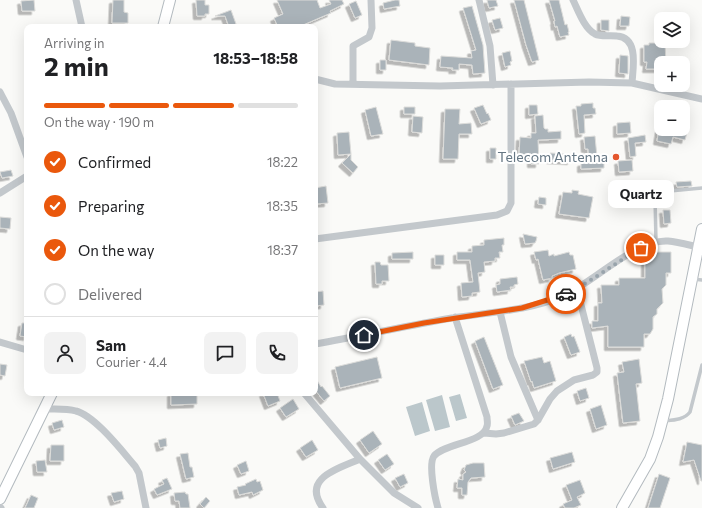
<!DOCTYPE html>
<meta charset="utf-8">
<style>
:root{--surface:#fff;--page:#f2f2f2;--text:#202124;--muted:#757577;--line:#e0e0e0;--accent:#ea580c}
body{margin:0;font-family:Commissioner,sans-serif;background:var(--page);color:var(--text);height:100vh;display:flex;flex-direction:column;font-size:15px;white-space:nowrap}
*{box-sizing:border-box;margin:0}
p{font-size:13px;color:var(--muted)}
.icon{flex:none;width:22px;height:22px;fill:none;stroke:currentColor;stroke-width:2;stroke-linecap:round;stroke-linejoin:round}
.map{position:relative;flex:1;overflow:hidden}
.details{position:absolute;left:24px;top:24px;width:294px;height:372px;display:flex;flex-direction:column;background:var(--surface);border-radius:8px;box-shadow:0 4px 16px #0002}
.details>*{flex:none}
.controls{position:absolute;left:654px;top:12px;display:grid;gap:8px}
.controls a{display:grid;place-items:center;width:36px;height:36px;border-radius:8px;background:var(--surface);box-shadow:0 4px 16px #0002;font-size:20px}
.pin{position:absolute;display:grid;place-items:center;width:34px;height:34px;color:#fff;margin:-17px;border:2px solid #fff;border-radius:50%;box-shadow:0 1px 4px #0007}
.courier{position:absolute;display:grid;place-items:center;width:40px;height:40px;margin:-20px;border:3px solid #ea580c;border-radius:50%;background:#fff;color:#222;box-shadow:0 1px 5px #0007}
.bubble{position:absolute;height:28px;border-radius:8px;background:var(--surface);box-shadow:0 4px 16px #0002;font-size:13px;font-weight:700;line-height:28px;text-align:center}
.overview em{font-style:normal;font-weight:700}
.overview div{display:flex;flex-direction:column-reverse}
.overview{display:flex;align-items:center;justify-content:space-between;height:68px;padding:0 20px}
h1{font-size:26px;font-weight:700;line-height:30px}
.bar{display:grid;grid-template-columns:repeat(4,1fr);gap:6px 4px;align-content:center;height:48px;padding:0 20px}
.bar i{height:5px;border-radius:3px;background:var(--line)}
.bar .active{background:var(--accent)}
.bar p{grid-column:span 4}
.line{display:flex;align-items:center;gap:10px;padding:0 20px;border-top:1px solid var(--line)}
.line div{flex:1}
.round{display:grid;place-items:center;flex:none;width:42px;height:42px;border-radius:8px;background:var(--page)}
ol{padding:0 20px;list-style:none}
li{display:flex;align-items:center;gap:12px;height:44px}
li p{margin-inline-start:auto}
li .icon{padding:4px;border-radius:50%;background:var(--accent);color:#fff;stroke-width:4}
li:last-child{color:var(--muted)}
li i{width:22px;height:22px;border:2px solid var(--line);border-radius:50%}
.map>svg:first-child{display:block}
.water{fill:#bbc7cb}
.building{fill:#aab3b9;stroke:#dcdcda;filter:url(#shadow)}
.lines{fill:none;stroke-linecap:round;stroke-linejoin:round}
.secondary-casing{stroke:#b3babf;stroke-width:12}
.lane{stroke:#c3c8cc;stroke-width:3.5}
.street{stroke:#c3c8cc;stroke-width:7}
.secondary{stroke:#fff;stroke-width:10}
.done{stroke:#99a4ac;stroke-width:4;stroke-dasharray:0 7.2}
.route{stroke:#ea580c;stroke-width:5}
.poi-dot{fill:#e4572e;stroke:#fff;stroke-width:1.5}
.labels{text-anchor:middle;stroke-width:4;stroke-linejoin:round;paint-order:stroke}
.poi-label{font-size:14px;fill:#657683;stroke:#fff;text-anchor:end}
</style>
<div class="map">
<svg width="702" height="508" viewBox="0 0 702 508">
<defs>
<filter id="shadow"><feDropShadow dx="-3.5" dy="3.5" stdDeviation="0" flood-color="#0004"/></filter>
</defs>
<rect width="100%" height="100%" fill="#fafaf8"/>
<path class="water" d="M460,394L467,418L456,421L449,397Z
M442,395L450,427L435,431L426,400Z
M422,402L430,431L415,436L406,407Z"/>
<path class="building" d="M34,0L35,11H22L21,1Z
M113,0H124V12L128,13V23H112Z
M196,0H205V5H209V14H205V16H197Z
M277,0H317L320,8L331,4L329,0H342L344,4L330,11L331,13L303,25L304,27H278L274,18L283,14Z
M395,0H399L400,6L384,9L383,3Z
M487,0H496L498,6L489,8Z
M514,0H524L539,60L532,62L526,45Z
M549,0H559L565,25L567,24L569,32H568L569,35L560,37L557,26L555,27L554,21H555Z
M356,1L362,15L355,18L349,4Z
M472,6L483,45L485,73L473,74L472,65L459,64V70H452L453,68L440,67L441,56L472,58L471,51L476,50L463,8Z
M231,10L236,24L229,27L225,16H215Z
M621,16L630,17L629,26H620Z
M500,18L503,28L495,30L492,20Z
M601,20H609V31L601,30Z
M391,40L415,43V46L430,48L429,65L389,60Z
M649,43H665L666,63H661V69H646L647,62H644V45H649Z
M510,51L512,61L510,62L511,65L505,67L502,53Z
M620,55L628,56V74L619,73Z
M380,60H386V70H380Z
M593,103V108H595L596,114L584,115L585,133L579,134L576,106H581V104Z
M483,105L487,114L488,113L491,120L481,124L474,108Z
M529,105H537L538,114L529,115Z
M376,107L383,134L371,136L365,110Z
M404,107H415V114H404Z
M445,109H460L459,124L471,123L472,134H459L458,159H443Z
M543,115L544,128L545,129H548V132L561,131V139L538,140L539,164H531V157L519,156L520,137L531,138V133H536L535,116Z
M413,116L423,117L422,133L412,132Z
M630,122L631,133L617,134V123Z
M659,129H688L685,140L673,137L671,144L657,141Z
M349,132L351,154L338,155L337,133Z
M645,135L646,142L635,143L636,156L630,157L628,138Z
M595,136L597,157H601V162H604V168L581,169V163L589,162L588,149H585L584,137Z
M490,148H496V159H490Z
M550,153L571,154V161L550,160Z
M351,154V160L358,167L353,173L342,163Z
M632,160L633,171L619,172L618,161Z
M11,170L13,176L2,178L0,172Z
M691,181L692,186L677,187L676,182Z
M326,186L328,203L315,204V188Z
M572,190L579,191L578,194L593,197L589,218L559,214L563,192L572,193Z
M539,197L546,198V205L538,204Z
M663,210H670L671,223L664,224Z
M0,217L11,218L10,229L0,228Z
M523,234L537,237L536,241L535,243L525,244Z
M504,238V245H502L503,252H499L500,258H495V261L484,262L485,272L478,273L480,292L472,293V296L462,297L461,283L473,282L470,260H457V252H472V246L484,245V240Z
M548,250L549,256L554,254V256L569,252L570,255H573L576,269L559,273L552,276V278L543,280L538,259L536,260L534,252Z
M413,252V259H392V253Z
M650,252H671V273H666V285L662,289L663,303L657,309V314L653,317V329L650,334H644V347H608V326L592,328V321H598V303H602L601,285H619V278H645V259L650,258Z
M435,255H444V265H435Z
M375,262H380L381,265H388L389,281H382V284H376Z
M517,277L518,284L514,285V287H510L511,290L497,292L496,285L500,284V279Z
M323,291L324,305L315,306V292Z
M22,323H27V337L20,336Z
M571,334L572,337L574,336L580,352L571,355L564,337Z
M484,337L503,385L493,389L475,341Z
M377,357L382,378L340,388L335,367Z
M542,357L544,363L550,361L556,381L534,388L532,381L531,382L524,361Z
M639,359L642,383L636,384L640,421L623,423L617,373L624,372L622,362Z
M0,364L7,365L5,376L0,375Z
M315,377L321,387L322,386L330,396L324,401L315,390Z
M586,388L589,398L580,401L577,391Z
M171,393H197V404L171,405Z
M263,393H277L280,401L268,406Z
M293,399L299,409L286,417L280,408Z
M601,405L607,425L596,429L590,409Z
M519,413L524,421L515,425L511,416Z
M62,420L64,427L54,430L52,423Z
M373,431L382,444L369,453L360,440Z
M166,438L167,446L160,448L158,440Z
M312,440L318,450L306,457L300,448Z
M687,442L702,445V481H701L694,460L683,462Z
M51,445H64V461H50Z
M572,452L575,462L553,469L550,458Z
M188,453L190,467H192L194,477L186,479L180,454Z
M387,454L394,464L385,470L378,460Z
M45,460L47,472H37L36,461Z
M246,461L249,471L241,474L237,465Z
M473,463H484L485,477L471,478L468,482L467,495H462V488H457L458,479L463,480V474L466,472L464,470L466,465Z
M404,474L408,483L400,487L395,478Z
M659,474L670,478L660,508H648Z
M167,478L172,489L157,495L154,489L164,484L162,480Z
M256,479L257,482L260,481L263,490L253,495L252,492L239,495L237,487L246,485L245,484Z
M580,480L585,493L577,497L581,505L574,508H565L563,504L572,500L566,485Z
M122,491L124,499L114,502L111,493Z
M185,492L186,494H188L190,508H180L179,501H175L174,493Z
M31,495L38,498L34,508H25Z
M206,497L210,501L204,508L200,504Z"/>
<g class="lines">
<g class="secondary-casing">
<path id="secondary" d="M163,27L170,0
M0,499L52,393
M622,508L650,459L658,437L668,399L702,229"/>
</g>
<path class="lane" d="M656,242L655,197L656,194L659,192L702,188
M693,279L702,280
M663,421C673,420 684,420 690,412L702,365"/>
<path class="street" d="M76,0L82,27
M479,0L490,46L493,85
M573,0C578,10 584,28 595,34C601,37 610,35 617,36C639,38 633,67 632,83
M315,79L335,84L440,86L589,82L632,83L702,99
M353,84V46L369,37L372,28L371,0
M0,92L11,113L27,157
M0,193L27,176
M315,239L497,215L507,211L511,203V84
M500,312L511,357L538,420
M0,342L27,350
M315,344C361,336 406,326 452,318C490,312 529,311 565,295C595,281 636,239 668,241C678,242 689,245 698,247
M304,393L360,459L394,493L418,508
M44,409C55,409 66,408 76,411C95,416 122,451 135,466L139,473L146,508
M484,433L496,434L504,433L534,424L538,420L550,399L557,391L574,380L593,375L597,372V368L577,289
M0,507L1,508
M323,508C301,478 338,469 360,459
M438,508C435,498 428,464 434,456C445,443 484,443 487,426C488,424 487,420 487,417L455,317"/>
<use href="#secondary" class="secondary"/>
</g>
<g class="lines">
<path class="done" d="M566,294C592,281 615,263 641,248"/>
<path class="route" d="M364,335L424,323L522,308L566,294"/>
</g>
<circle class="poi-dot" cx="616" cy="157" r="4"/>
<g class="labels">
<g class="poi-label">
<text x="608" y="162">Telecom Antenna</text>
</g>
</g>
</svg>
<div class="controls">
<a><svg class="icon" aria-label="layers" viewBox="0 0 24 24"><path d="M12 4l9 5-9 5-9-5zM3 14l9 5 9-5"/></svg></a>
<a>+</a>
<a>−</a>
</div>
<div class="pin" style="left:641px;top:248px;background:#ea580c"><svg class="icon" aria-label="bag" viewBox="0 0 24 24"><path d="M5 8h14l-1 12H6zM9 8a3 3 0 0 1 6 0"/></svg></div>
<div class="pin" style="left:364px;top:335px;background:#1f2937"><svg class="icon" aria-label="home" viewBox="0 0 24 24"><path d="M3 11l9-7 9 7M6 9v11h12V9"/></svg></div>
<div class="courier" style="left:566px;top:294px"><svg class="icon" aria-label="car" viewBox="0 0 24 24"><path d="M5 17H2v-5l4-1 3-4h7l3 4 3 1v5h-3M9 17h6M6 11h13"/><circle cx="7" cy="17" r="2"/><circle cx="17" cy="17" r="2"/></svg></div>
<div class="bubble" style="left:608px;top:180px;width:66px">Quartz</div>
<section class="details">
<div class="overview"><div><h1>2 min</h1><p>Arriving in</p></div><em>18:53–18:58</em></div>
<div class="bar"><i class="active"></i><i class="active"></i><i class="active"></i><i></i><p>On the way · 190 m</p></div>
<ol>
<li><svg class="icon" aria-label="check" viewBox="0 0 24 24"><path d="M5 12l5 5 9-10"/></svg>Confirmed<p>18:22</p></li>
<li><svg class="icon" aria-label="check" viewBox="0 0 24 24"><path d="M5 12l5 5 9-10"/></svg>Preparing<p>18:35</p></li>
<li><svg class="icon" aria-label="check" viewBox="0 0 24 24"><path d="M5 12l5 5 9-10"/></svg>On the way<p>18:37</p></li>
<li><i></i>Delivered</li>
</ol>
<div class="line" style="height:72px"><a class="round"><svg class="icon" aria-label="person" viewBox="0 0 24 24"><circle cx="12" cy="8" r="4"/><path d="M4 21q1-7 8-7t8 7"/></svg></a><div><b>Sam</b><p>Courier · 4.4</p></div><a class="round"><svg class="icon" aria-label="chat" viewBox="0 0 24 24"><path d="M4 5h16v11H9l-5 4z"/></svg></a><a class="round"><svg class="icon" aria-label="phone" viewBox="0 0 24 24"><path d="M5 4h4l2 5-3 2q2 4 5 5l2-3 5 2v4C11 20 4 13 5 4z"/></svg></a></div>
</section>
</div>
